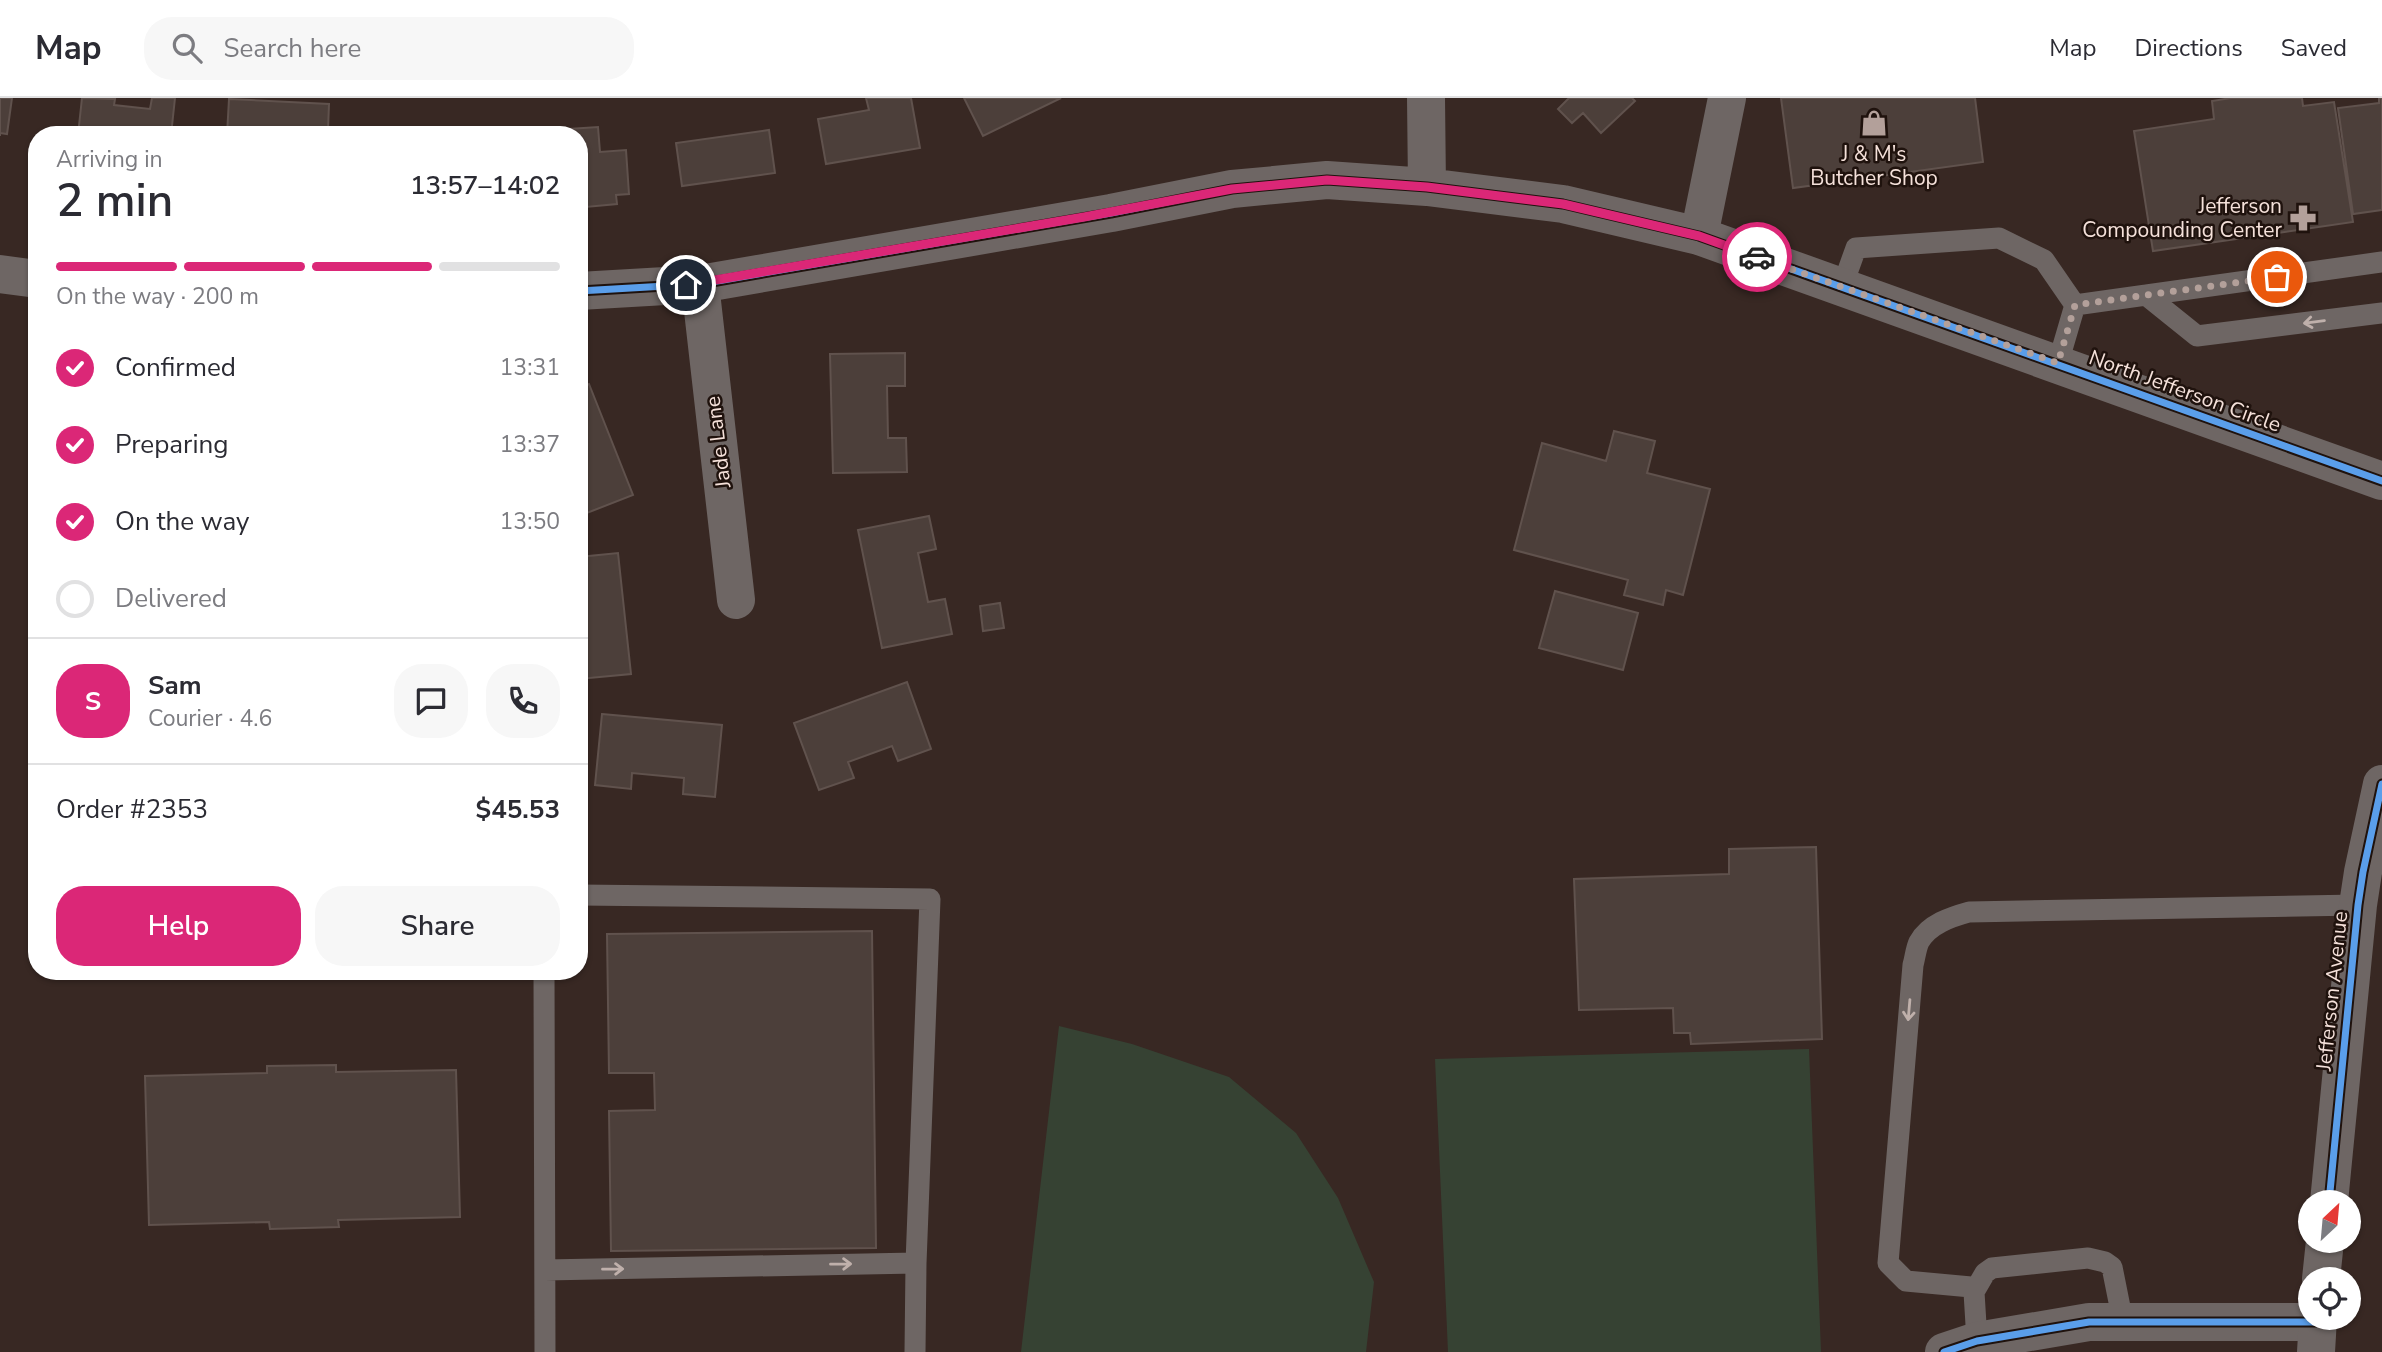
<!DOCTYPE html>
<meta charset="utf-8">
<style>
:root{--surface:#fff;--page:#f7f7f7;--text:#2b2b33;--muted:#7c7c81;--line:#e1e1e2;--accent:#db2777}
body{margin:0;font-family:"Nunito Sans",sans-serif;background:var(--page);color:var(--text);height:100vh;display:flex;flex-direction:column;font-size:26px;white-space:nowrap}
*{box-sizing:border-box;margin:0}
p{font-size:23px;color:var(--muted)}
.icon{flex:none;width:38px;height:38px;fill:none;stroke:currentColor;stroke-width:2;stroke-linecap:round;stroke-linejoin:round}
.map{position:relative;flex:1;overflow:hidden}
.drawer{position:absolute;left:28px;top:28px;width:560px;height:854px;display:flex;flex-direction:column;background:var(--surface);border-radius:28px;box-shadow:0 2px 5px #0004}
.drawer>*{flex:none}
.needle{width:46px;rotate:26deg}
.controls{position:absolute;left:2298px;top:1092px;display:grid;gap:14px}
.controls a{display:grid;place-items:center;width:63px;height:63px;border-radius:50%;background:var(--surface);box-shadow:0 2px 5px #0004;font-size:35px}
.pin{position:absolute;display:grid;place-items:center;width:60px;height:60px;color:#fff;margin:-30px;border:4px solid #fff;border-radius:50%;box-shadow:0 2px 7px #0007}
.courier{position:absolute;display:grid;place-items:center;width:70px;height:70px;margin:-35px;border:5px solid #db2777;border-radius:50%;background:#fff;color:#222;box-shadow:0 2px 9px #0007}
.summary em{font-style:normal;font-weight:600}
.summary div{display:flex;flex-direction:column-reverse}
.summary{display:flex;align-items:center;justify-content:space-between;height:119px;padding:0 28px}
h1{font-size:46px;font-weight:600;line-height:52px}
.bar{display:grid;grid-template-columns:repeat(4,1fr);gap:10px 7px;align-content:center;height:84px;padding:0 28px}
.bar i{height:9px;border-radius:5px;background:var(--line)}
.bar .selected{background:var(--accent)}
.bar p{grid-column:span 4}
.line{display:flex;align-items:center;gap:18px;padding:0 28px;border-top:2px solid var(--line)}
.line div{flex:1}
.round{display:grid;place-items:center;flex:none;width:74px;height:74px;border-radius:28px;background:var(--page)}
ol{padding:0 28px;list-style:none}
li{display:flex;align-items:center;gap:21px;height:77px}
li p{margin-inline-start:auto}
li .icon{padding:7px;border-radius:50%;background:var(--accent);color:#fff;stroke-width:4}
li:last-child{color:var(--muted)}
li i{width:38px;height:38px;border:4px solid var(--line);border-radius:50%}
.button{display:flex;gap:14px;margin-top:auto;padding:14px 28px}
.button a{flex:1;height:80px;border-radius:28px;background:var(--accent);color:#fff;font-size:28px;font-weight:600;line-height:80px;text-align:center}
.button a+a{background:var(--page);color:var(--text)}
header{display:flex;align-items:center;gap:42px;box-sizing:border-box;height:98px;padding:0 35px;background:var(--surface);border-bottom:2px solid var(--line)}
header strong{font-size:33px}
nav{display:flex;gap:38px;margin-inline-start:auto;font-size:24px}
.search{width:490px;height:63px;background:var(--page);display:flex;align-items:center;gap:18px;box-sizing:border-box;padding:0 24px;border-radius:28px;color:var(--muted);font-size:26px}
.map>svg:first-child{display:block}
.green{fill:#364233}
.building{fill:#4c3f3a;stroke:#60524d;stroke-width:2}
.lines{fill:none;stroke-linecap:round;stroke-linejoin:round}
.service{stroke:#6e6664;stroke-width:21}
.minor{stroke:#6e6664;stroke-width:38}
.tertiary{stroke:#6e6664;stroke-width:38}
.cycleway-casing{stroke:#1f120d;stroke-width:11}
.cycleway{stroke:#5a9eea;stroke-width:7}
.oneway{stroke:#bfb0ab}
.done{stroke:#b3a09a;stroke-width:7;stroke-dasharray:0 12.6}
.route{stroke:#db2777;stroke-width:9}
.labels{text-anchor:middle;stroke-width:5;stroke-linejoin:round;paint-order:stroke}
.poi-label{font-size:21px;fill:#f5e1da;stroke:#1f120d}
.street-label{font-size:21px;fill:#f5e1da;stroke:#1f120d}
</style>
<header>
<strong>Map</strong>
<div class="search"><svg class="icon" aria-label="search" viewBox="0 0 24 24"><circle cx="10" cy="10" r="6"/><path d="M15 15l6 6"/></svg>Search here</div>
<nav><a>Map</a><a>Directions</a><a>Saved</a></nav>
</header>
<div class="map">
<svg width="2382" height="1254" viewBox="0 0 2382 1254">
<rect width="100%" height="100%" fill="#382823"/>
<path class="green" d="M1059,928L1132,946L1229,979L1296,1035L1338,1100L1374,1184L1366,1254H1021Z
M1809,951L1821,1254H1448L1435,961Z"/>
<path class="building" d="M0,0H12L7,36L0,35V38Z
M82,0L115,1L114,7L150,11L152,0H175L171,37H78Z
M866,0H911L920,50L826,66L818,21L869,12Z
M964,0H1061L983,38Z
M1569,0H1632L1635,3L1601,35L1583,15L1572,25L1558,11Z
M1781,0H1975L1983,64L1793,90Z
M2231,0H2302L2303,8L2334,4L2353,124L2153,153L2134,33L2214,21L2212,3Z
M2379,0H2382V112L2353,116L2338,10L2379,5Z
M229,1L329,6L328,32L355,34V37H227Z
M598,29L600,54L626,52L629,96L616,97L617,106L586,109V100L579,101V37H553V32Z
M769,32L775,75L682,88L676,45Z
M905,255V288H887L888,340H906L907,374L833,375L830,256Z
M589,286L633,397L579,418V290Z
M1614,333L1655,343L1647,375L1710,391L1683,497L1666,492L1663,507L1624,497L1628,482L1514,452L1542,345L1606,363Z
M929,418L936,451L918,455L928,504L945,501L952,536L882,550L858,432Z
M618,455L631,576L579,581V459Z
M1555,493L1638,515L1623,572L1539,550Z
M1000,505L1004,530L983,533L980,508Z
M907,584L931,651L898,663L892,648L848,664L854,680L819,692L794,625Z
M602,616L722,627L715,699L683,696L684,680L632,675L631,691L595,687Z
M1816,749L1822,941L1691,946L1690,935H1674L1673,910L1579,912L1574,781L1729,776V751Z
M872,833L876,1150L611,1153L609,1013L655,1012L654,975H609L607,836Z
M336,967V974L456,972L460,1119L338,1122L339,1129L270,1131L269,1124L149,1127L145,978L267,975V968Z"/>
<g class="lines">
<path class="service" d="M1842,189L1856,150L1999,140L2044,162L2075,207
M2146,197L2197,238L2382,215
M2058,265L2075,207L2382,164
M579,797L930,801L916,1165L915,1254
M544,873L545,1254
M545,1172L916,1165
M1974,1194L1985,1175L1992,1170L2088,1160L2105,1164L2112,1169L2123,1224
M1977,1243L1974,1194L1971,1189L1906,1183L1888,1165L1913,867C1915,860 1916,850 1919,844C1929,826 1951,819 1969,814L2358,807"/>
<path class="minor" d="M1426,0L1427,89
M1699,138L1727,0
M0,176L37,181
M700,186L736,502
M579,193L700,186L1111,115L1232,91L1327,82L1427,89L1563,106L1699,138L2382,383
M1944,1254L1977,1243L2089,1224H2317"/>
<path class="tertiary" d="M2329,1104L2358,807L2363,774L2382,686
M2321,1181L2325,1143
M2316,1254L2318,1220"/>
<g class="cycleway-casing">
<path id="cycleway" d="M579,193L700,186L1111,115L1232,91L1327,82L1427,89L1563,106L1699,138L2382,383
M2329,1104L2358,807L2363,774L2382,686
M1944,1254L1977,1243L2089,1224H2317"/>
</g>
<use href="#cycleway" class="cycleway"/>
</g>
<defs><path id="oneway-shaft" d="M-6 0H5M1.5-3L5.5 0L1.5 3" fill="none" stroke-width="1.6" stroke-linecap="round" stroke-linejoin="round" transform="scale(1.75)"/></defs>
<g class="oneway">
<use href="#oneway-shaft" transform="translate(2314 224) rotate(173)"/>
<use href="#oneway-shaft" transform="translate(1909 912) rotate(95)"/>
<use href="#oneway-shaft" transform="translate(841 1166) rotate(-1)"/>
<use href="#oneway-shaft" transform="translate(613 1171) rotate(-1)"/>
</g>
<g class="lines">
<path class="done" d="M1757,159L2058,265L2075,207L2277,179"/>
<path class="route" d="M686,187L1084,119L1232,91L1327,82L1427,89L1563,106L1699,138L1757,159"/>
</g>
<defs>
<g id="shop-bare" transform="scale(2.1)"><path d="M-5-2.5h2.3a2.7 3.5 0 0 1 5.4 0H5L5.5 6h-11ZM-1.5-2.5h3a1.5 2.3 0 0 0-3 0Z" fill="#b3a09a" stroke="#1f120d" stroke-width="2.5" paint-order="stroke"/></g>
<g id="pharmacy-bare" transform="scale(2.1)"><path d="M-2-6h4v4h4v4h-4v4h-4v-4h-4v-4h4Z" fill="#b3a09a" stroke="#1f120d" stroke-width="2.5" paint-order="stroke"/></g>
</defs>
<g fill-rule="evenodd">
<use href="#shop-bare" x="1874" y="25"/>
<use href="#pharmacy-bare" x="2303" y="120"/>
</g>
<g class="labels">
<g class="poi-label">
<text x="1874" y="63">J &amp; M's<tspan x="1874" dy="24">Butcher Shop</tspan></text>
<text x="2282" y="115" text-anchor="end">Jefferson<tspan x="2282" dy="24">Compounding Center</tspan></text>
</g>
<g class="street-label">
<text transform="translate(2185 293) rotate(20)" y="7">North Jefferson Circle</text>
<text transform="translate(718 344) rotate(-97)" y="7">Jade Lane</text>
<text transform="translate(2332 893) rotate(-84)" y="7">Jefferson Avenue</text>
</g>
</g>
</svg>
<div class="controls">
<a><svg class="needle" viewBox="-14 -14 28 28"><path d="M0-13l5 13h-10z" fill="#e53935"/><path d="M0 13l5-13h-10z" fill="#7c7c81"/></svg></a>
<a><svg class="icon" aria-label="locate" viewBox="0 0 24 24"><circle cx="12" cy="12" r="6"/><path d="M12 2v4M12 18v4M2 12h4M18 12h4"/></svg></a>
</div>
<div class="pin" style="left:2277px;top:179px;background:#ea580c"><svg class="icon" aria-label="bag" viewBox="0 0 24 24"><path d="M5 8h14l-1 12H6zM9 8a3 3 0 0 1 6 0"/></svg></div>
<div class="pin" style="left:686px;top:187px;background:#1f2937"><svg class="icon" aria-label="home" viewBox="0 0 24 24"><path d="M3 11l9-7 9 7M6 9v11h12V9"/></svg></div>
<div class="courier" style="left:1757px;top:159px"><svg class="icon" aria-label="car" viewBox="0 0 24 24"><path d="M5 17H2v-5l4-1 3-4h7l3 4 3 1v5h-3M9 17h6M6 11h13"/><circle cx="7" cy="17" r="2"/><circle cx="17" cy="17" r="2"/></svg></div>
<section class="drawer">
<div class="summary"><div><h1>2 min</h1><p>Arriving in</p></div><em>13:57–14:02</em></div>
<div class="bar"><i class="selected"></i><i class="selected"></i><i class="selected"></i><i></i><p>On the way · 200 m</p></div>
<ol>
<li><svg class="icon" aria-label="check" viewBox="0 0 24 24"><path d="M5 12l5 5 9-10"/></svg>Confirmed<p>13:31</p></li>
<li><svg class="icon" aria-label="check" viewBox="0 0 24 24"><path d="M5 12l5 5 9-10"/></svg>Preparing<p>13:37</p></li>
<li><svg class="icon" aria-label="check" viewBox="0 0 24 24"><path d="M5 12l5 5 9-10"/></svg>On the way<p>13:50</p></li>
<li><i></i>Delivered</li>
</ol>
<div class="line" style="height:126px"><b class="round" style="background:var(--accent);color:#fff">S</b><div><b>Sam</b><p>Courier · 4.6</p></div><a class="round"><svg class="icon" aria-label="chat" viewBox="0 0 24 24"><path d="M4 5h16v11H9l-5 4z"/></svg></a><a class="round"><svg class="icon" aria-label="phone" viewBox="0 0 24 24"><path d="M5 4h4l2 5-3 2q2 4 5 5l2-3 5 2v4C11 20 4 13 5 4z"/></svg></a></div>
<div class="line" style="height:91px"><div>Order #2353</div><b>$45.53</b></div>
<div class="button"><a>Help</a><a>Share</a></div>
</section>
</div>
